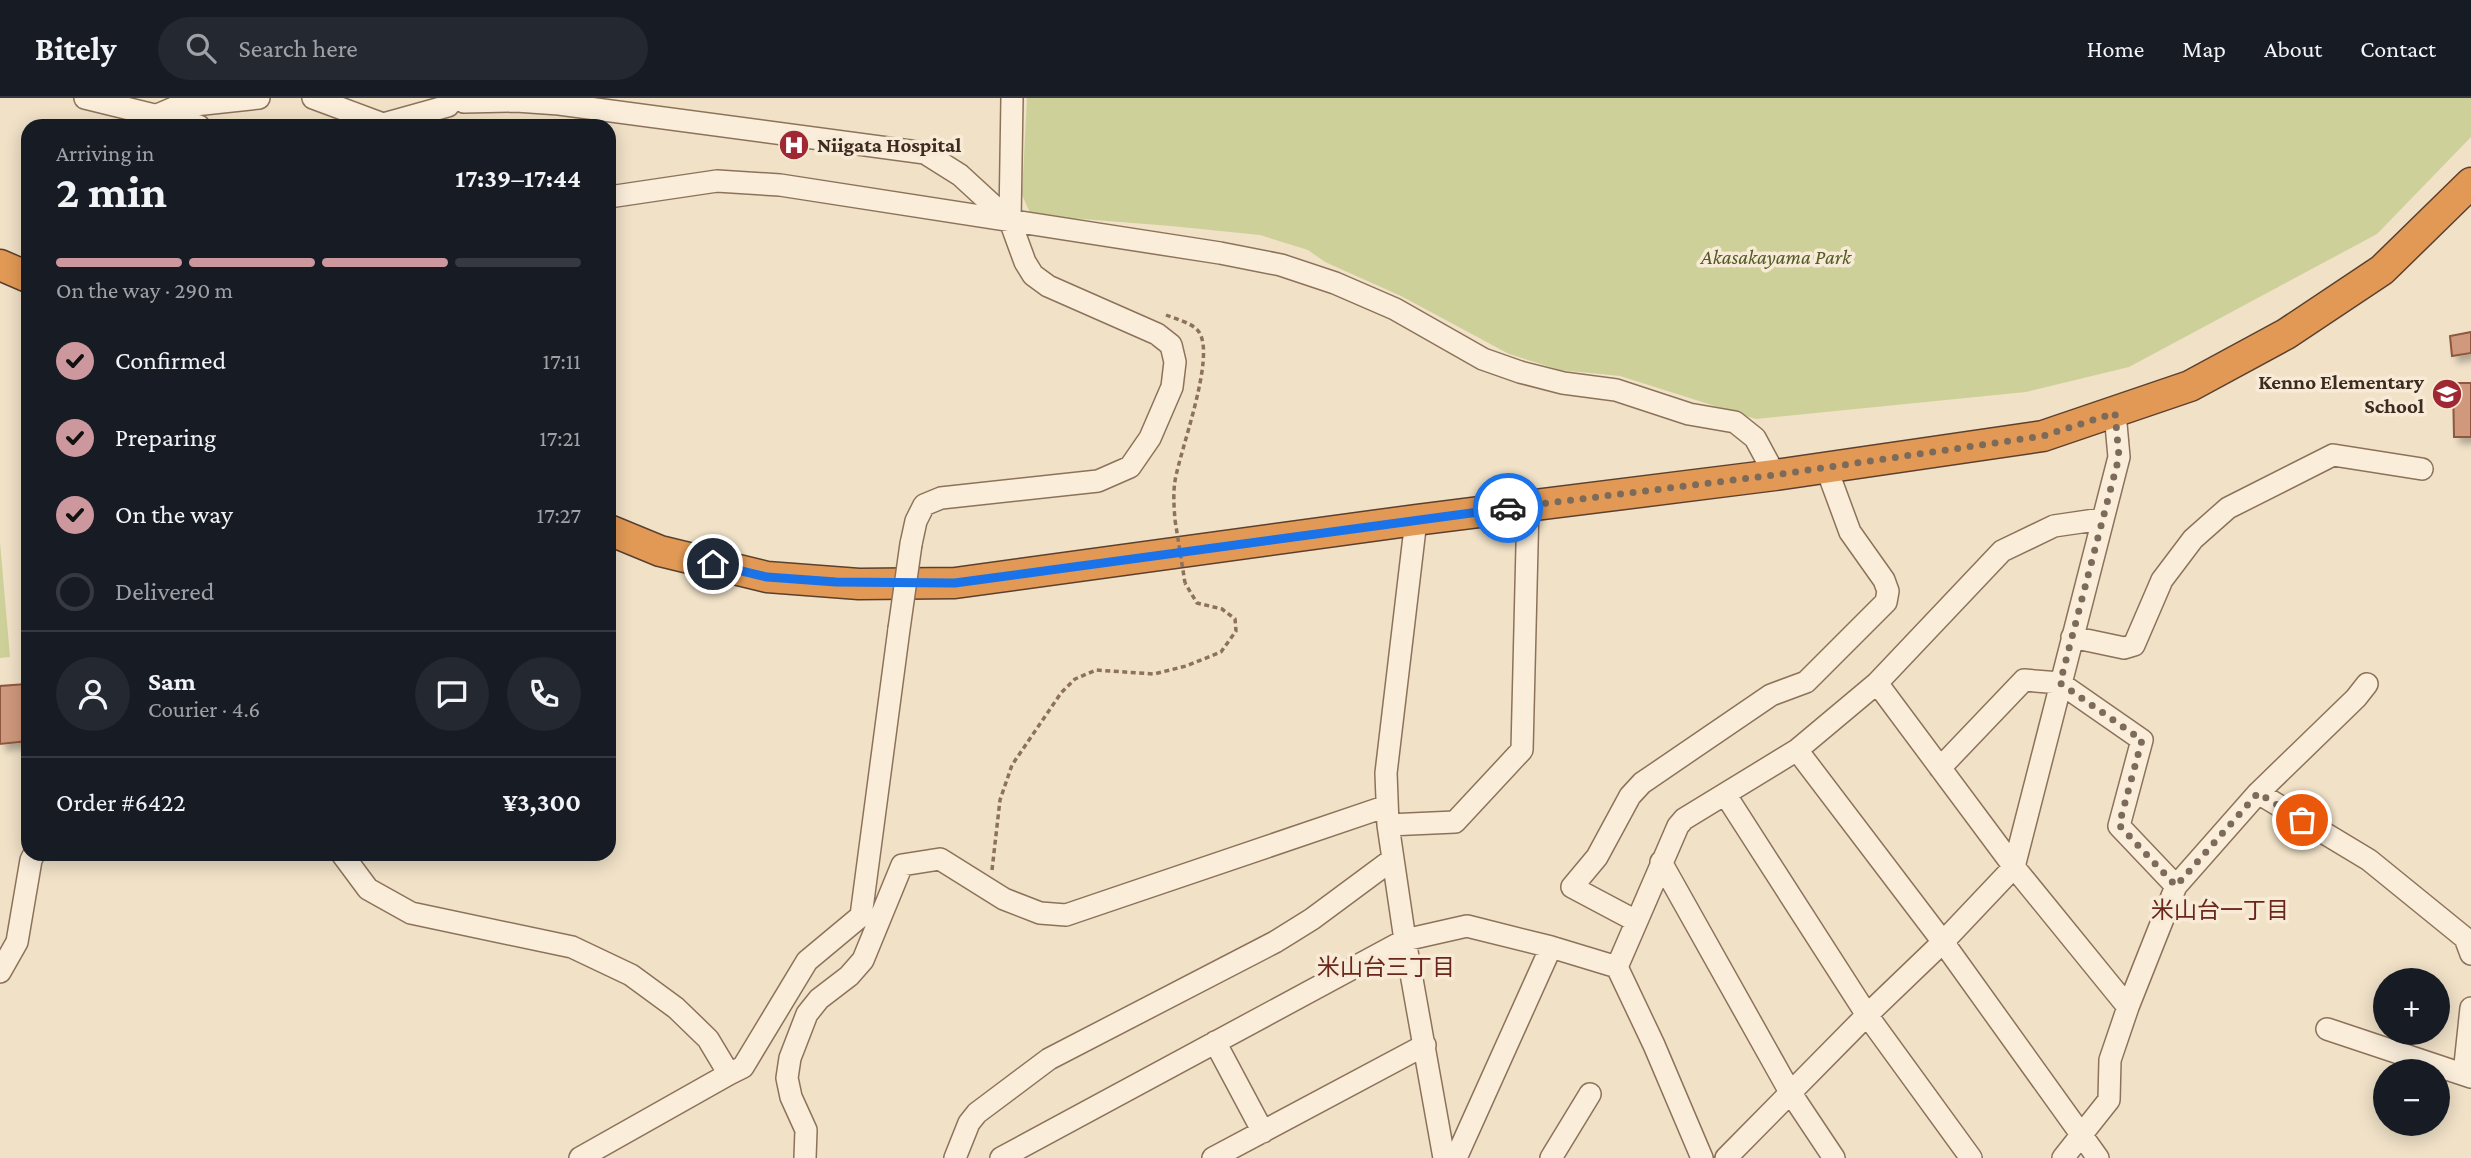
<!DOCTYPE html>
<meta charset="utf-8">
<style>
:root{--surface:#171b24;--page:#242831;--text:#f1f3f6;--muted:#9ea1a6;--line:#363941;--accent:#cc989e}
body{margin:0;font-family:"Crimson Pro","Noto Sans JP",serif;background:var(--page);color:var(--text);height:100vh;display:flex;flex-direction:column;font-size:26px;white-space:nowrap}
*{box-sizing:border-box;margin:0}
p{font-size:23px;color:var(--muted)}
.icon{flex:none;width:38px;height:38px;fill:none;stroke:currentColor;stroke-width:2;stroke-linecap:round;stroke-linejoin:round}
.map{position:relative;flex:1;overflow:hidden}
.side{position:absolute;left:21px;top:21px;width:595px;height:742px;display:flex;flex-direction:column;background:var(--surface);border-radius:21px;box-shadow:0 4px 18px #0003}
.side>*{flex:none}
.controls{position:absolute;left:2373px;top:870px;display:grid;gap:14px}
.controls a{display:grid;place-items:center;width:77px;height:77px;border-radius:50%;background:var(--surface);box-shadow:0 4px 18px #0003;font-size:35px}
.pin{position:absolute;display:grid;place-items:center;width:60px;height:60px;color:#fff;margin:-30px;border:4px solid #fff;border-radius:50%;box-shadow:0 2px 7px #0007}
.courier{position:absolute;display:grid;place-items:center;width:70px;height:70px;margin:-35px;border:5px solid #1a73e8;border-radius:50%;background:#fff;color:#222;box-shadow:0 2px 9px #0007}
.headline em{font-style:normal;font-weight:700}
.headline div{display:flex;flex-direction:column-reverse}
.headline{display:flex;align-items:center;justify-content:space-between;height:119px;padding:0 35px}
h1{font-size:46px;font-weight:700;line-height:52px}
.bar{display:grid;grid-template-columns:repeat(4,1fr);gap:10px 7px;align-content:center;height:84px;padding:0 35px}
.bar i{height:9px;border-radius:5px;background:var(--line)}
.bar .on{background:var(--accent)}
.bar p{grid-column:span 4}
.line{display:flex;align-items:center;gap:18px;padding:0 35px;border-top:2px solid var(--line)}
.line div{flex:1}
.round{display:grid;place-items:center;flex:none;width:74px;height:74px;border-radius:37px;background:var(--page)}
ol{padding:0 35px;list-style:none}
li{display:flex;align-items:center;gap:21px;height:77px}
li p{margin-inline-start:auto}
li .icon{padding:7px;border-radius:50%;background:var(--accent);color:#111;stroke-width:4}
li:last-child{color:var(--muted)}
li i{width:38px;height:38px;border:4px solid var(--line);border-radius:50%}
header{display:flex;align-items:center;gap:42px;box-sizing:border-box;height:98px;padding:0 35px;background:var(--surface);border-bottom:2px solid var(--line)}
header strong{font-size:33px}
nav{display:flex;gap:38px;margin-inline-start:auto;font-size:24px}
.search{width:490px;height:63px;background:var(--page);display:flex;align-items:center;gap:18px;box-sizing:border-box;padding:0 24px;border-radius:38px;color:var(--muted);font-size:26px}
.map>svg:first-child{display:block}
.green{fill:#ced09a}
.building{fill:#d0987b;stroke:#8e5840;stroke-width:2;filter:url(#shadow)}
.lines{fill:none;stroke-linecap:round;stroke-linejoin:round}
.minor-casing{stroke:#8d725b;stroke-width:24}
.highway-casing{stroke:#5b402f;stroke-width:33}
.path{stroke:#8d725b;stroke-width:3.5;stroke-dasharray:5 3.5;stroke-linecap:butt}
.minor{stroke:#faeedb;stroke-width:21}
.highway{stroke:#e29955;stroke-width:30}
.minor-bridge-casing{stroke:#8d725b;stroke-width:24;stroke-linecap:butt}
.path-bridge{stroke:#8d725b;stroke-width:3.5;stroke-dasharray:5 3.5;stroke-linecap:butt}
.minor-bridge{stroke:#faeedb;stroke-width:21}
.done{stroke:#7c6b5a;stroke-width:7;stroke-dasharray:0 12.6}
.route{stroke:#1a73e8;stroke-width:9}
.labels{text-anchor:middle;stroke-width:7;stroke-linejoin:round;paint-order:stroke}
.poi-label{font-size:21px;font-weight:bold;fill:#3d2b1f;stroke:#f7ebd7;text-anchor:start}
.park-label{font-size:21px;font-style:italic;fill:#515a25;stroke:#f7ebd7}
.neighbourhood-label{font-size:23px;fill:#6c271d;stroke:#f7ebd7}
</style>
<header>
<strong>Bitely</strong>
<div class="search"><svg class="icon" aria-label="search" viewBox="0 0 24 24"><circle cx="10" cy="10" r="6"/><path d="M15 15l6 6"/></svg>Search here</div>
<nav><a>Home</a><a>Map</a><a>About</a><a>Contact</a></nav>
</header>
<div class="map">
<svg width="2471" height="1060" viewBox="0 0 2471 1060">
<defs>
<filter id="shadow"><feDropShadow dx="6" dy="6" stdDeviation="3.5" flood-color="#0004"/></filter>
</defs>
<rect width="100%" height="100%" fill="#f0e1c7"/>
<path class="green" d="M1027,0H2471V39L2377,136L2129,269L2026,294L1756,321L1620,278L1560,272L1509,256L1401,198L1325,164L1308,152L1260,137L1171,128L1031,117L1022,97Z
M0,444L10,559L0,560Z"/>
<path class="building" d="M2471,234V255L2452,258L2450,238Z
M2453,285H2471V339H2454Z
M26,586L28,643L0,646V588Z"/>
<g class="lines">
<g class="minor-casing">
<path id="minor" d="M85,0L199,28
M313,0L383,26L448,8
M464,4L516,3L559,6L925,55L960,77L1010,123
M155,18L176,9L259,0
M609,99L717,83L780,87L1220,155L1281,167L1335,185L1395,211L1483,261L1520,274L1563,285L1616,292L1689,316L1735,324L1755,340L1775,377
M1416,422L1386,675L1388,727L1405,842L1444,1060
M911,446L916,423L924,407L941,400L1098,383L1130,369L1150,340L1172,289L1175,264L1171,247L1157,236L1048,188L1033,177L1025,164L1010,123L1012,0
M2072,539L2124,550L2134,547L2162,482L2193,441L2228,410L2333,357L2422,371
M1877,585L2014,769L2128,909
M1797,652L1943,844L2098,1060
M1940,670L2024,582L2060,585L2142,642L2119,728L2176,788L2128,909L2110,962L2109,1002L2063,1060
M2258,695L2369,762L2465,840L2471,856
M1725,696L1867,917L1971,1060
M1388,727L1455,724L1522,652L1528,407
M342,756L368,791L411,815L572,849L631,877L676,910L708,941L729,976L580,1060
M1661,764L1790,994L1834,1060
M2176,788L2258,695L2356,600L2367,586
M1636,823L1572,789L1597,759L1630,698L1642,685L1771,597L1806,584L1886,504L1888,493L1884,482L1850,434L1826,369
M0,874L17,844L31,762L34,756
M2327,931L2471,979
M1215,944L1263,1034
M729,976L743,969L807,863L861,818L899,531
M2464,976L2471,910
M805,1060L806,1032L791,999L787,980L790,960L807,916L819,901L849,878L863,862L902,767L940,761L1004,801L1040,815L1066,817L1387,708
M955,1060L969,1025L977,1015L1049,961L1275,844L1312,821L1393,761
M1001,1060L1405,842L1467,828L1551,849L1617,869
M1213,1060L1425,947
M1456,1060L1551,849
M1551,1060L1590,996
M1702,1060L1654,947L1617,869L1678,728L1684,721L1797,652L1877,585L2002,453L2054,428L2102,421
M1726,1060L1867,917L1943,844L2014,769L2119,359L2115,315"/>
</g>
<g class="highway-casing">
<path id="highway" d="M0,167L28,179
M609,432L660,453L767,479L859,486L955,485L1416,422L1775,377L2043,338L2190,288L2286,236L2382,172L2471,85"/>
</g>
<path class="path" d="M1166,217C1176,221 1193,225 1199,234C1216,259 1180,352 1175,383C1173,396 1174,409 1175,422
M992,772L1000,702L1012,667L1061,595L1075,581L1096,572L1154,576L1186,568L1221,554L1236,533L1235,521L1222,511L1197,505L1185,485"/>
<use href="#minor" class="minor"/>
<use href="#highway" class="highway"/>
<g class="minor-bridge-casing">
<path id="minor-bridge" d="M899,531L911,446"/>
</g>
<path class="path-bridge" d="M1175,422L1185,485"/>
<use href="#minor-bridge" class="minor-bridge"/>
</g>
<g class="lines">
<path class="done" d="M1508,410L1774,377L2043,338L2115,315L2119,359L2060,585L2142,642L2119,727L2176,788L2258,695L2302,722"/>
<path class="route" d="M713,466L767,479L836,484L955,485L1508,410"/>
</g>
<defs>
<g id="hospital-disc" transform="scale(1.575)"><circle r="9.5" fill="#9f2832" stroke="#f7ebd7"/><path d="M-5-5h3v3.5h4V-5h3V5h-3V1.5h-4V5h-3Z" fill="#fff"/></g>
<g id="school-disc" transform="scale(1.575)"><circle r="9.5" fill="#9f2832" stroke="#f7ebd7"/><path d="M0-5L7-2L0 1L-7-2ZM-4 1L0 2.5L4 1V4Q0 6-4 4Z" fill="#fff"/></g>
</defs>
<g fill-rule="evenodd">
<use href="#hospital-disc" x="794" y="47"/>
<use href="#school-disc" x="2447" y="296"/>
</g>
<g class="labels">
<g class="poi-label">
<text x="817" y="54">Niigata Hospital</text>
<text x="2424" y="291" text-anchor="end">Kenno Elementary<tspan x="2424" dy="24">School</tspan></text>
</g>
<g class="park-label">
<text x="1776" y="166">Akasakayama Park</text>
</g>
<g class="neighbourhood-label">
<text x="2220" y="820">米山台一丁目</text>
<text x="1386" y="877">米山台三丁目</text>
</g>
</g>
</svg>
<div class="controls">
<a>+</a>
<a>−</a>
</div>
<div class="pin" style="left:2302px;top:722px;background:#ea580c"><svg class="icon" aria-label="bag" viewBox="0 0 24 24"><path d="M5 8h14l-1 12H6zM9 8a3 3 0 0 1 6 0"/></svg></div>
<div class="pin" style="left:713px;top:466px;background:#1f2937"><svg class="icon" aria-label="home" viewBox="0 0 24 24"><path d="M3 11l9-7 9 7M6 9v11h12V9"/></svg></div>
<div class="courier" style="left:1508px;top:410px"><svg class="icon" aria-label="car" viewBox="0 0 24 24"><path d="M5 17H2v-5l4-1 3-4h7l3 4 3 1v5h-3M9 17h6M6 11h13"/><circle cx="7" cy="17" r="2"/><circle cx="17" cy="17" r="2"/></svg></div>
<section class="side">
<div class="headline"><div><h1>2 min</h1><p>Arriving in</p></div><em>17:39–17:44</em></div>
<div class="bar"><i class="on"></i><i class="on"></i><i class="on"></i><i></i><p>On the way · 290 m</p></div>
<ol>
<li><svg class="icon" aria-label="check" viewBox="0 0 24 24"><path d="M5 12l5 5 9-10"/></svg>Confirmed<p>17:11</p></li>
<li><svg class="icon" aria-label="check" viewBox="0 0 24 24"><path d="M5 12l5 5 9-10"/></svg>Preparing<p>17:21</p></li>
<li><svg class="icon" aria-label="check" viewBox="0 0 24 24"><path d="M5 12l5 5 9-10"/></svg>On the way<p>17:27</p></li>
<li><i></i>Delivered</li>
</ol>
<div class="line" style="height:126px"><a class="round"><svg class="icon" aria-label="person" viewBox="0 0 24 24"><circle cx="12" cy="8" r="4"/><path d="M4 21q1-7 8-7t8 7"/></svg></a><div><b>Sam</b><p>Courier · 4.6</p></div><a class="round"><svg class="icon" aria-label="chat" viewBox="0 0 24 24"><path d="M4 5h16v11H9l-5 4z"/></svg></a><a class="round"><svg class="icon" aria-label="phone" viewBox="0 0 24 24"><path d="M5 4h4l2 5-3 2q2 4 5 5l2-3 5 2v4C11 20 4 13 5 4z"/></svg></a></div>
<div class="line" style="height:91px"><div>Order #6422</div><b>¥3,300</b></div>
</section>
</div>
